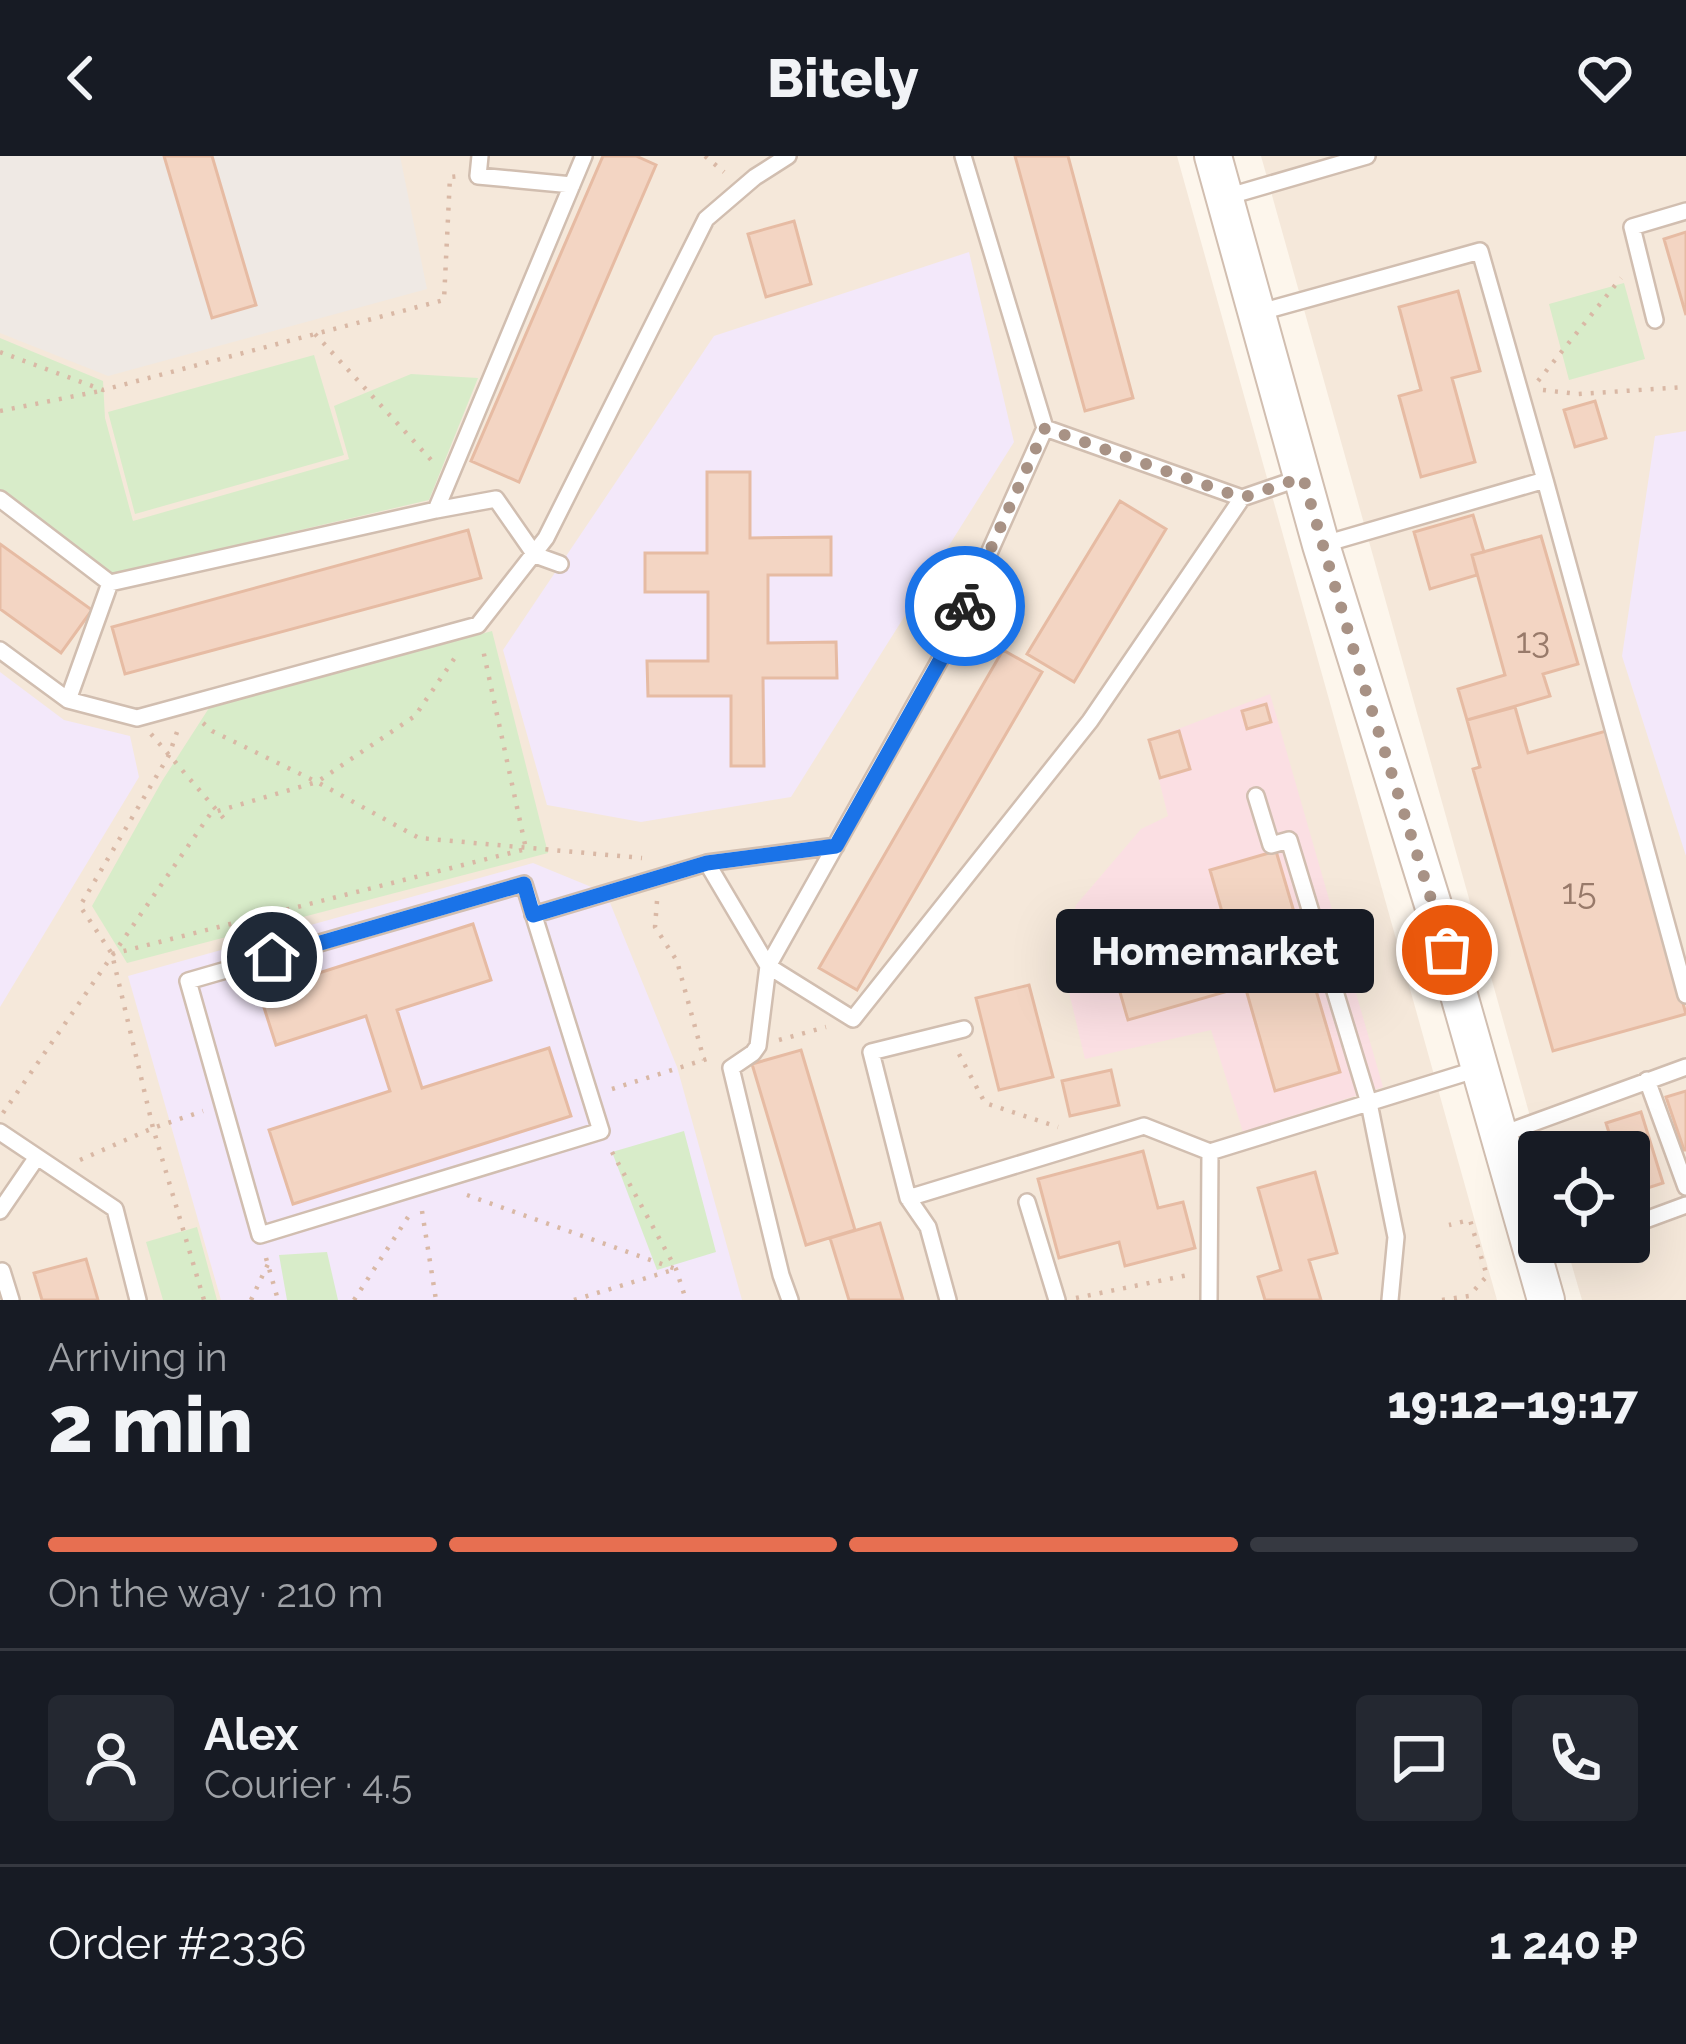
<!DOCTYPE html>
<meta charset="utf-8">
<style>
:root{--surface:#171b24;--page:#242831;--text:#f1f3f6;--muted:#9ea1a6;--line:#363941;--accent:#e76f51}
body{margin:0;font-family:Raleway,sans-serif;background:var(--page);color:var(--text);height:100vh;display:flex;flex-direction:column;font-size:45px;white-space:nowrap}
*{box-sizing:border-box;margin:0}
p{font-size:39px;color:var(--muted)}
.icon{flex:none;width:66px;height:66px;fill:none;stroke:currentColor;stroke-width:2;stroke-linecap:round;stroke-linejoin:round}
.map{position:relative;height:1144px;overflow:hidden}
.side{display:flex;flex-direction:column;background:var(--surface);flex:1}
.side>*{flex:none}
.tools{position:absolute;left:1518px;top:975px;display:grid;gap:24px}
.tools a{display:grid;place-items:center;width:132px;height:132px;border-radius:12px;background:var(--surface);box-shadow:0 12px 48px #0002;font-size:60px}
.pin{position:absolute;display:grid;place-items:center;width:102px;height:102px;color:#fff;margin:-51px;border:6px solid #fff;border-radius:50%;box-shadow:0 3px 12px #0007}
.courier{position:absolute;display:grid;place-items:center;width:120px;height:120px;margin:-60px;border:9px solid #1a73e8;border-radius:50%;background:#fff;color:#222;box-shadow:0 3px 15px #0007}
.bubble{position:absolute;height:84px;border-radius:12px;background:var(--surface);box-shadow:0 12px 48px #0002;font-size:39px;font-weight:800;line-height:84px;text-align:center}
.headline em{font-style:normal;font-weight:800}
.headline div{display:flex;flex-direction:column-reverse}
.headline{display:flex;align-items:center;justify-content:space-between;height:204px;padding:0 48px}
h1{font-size:78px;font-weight:800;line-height:90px}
.bar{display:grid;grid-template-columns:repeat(4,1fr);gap:18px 12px;align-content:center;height:144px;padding:0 48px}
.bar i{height:15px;border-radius:9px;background:var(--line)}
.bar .current{background:var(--accent)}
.bar p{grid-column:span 4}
.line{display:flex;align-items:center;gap:30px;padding:0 48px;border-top:3px solid var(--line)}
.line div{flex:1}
.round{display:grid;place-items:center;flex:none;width:126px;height:126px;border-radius:12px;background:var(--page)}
header{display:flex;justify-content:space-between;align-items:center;height:156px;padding:0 48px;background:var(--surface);font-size:54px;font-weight:800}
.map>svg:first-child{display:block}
.residential{fill:#f5e8da}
.industrial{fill:#efe9e4}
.education{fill:#f3e8fa}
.medical{fill:#fbdfe3}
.green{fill:#d8ecc9}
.building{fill:#f3d5c3;stroke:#e6bba3;stroke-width:3}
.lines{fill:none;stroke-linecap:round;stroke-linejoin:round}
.service-casing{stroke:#d1beb0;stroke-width:20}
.tertiary-casing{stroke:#d1beb0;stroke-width:40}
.path{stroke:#d9b8a5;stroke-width:4.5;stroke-dasharray:3 9;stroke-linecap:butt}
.service{stroke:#fff;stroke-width:15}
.tertiary{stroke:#fff;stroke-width:36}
.done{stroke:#a89285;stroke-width:12;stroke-dasharray:0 21.6}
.route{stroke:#1a73e8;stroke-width:15}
.labels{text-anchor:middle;stroke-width:10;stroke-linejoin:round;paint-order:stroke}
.number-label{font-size:36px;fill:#987a6a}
</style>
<header><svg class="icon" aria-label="back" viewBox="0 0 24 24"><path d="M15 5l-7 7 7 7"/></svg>Bitely<svg class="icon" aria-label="heart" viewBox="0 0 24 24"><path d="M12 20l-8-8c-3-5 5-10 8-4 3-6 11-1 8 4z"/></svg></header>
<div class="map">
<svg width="1686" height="1144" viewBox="0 0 1686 1144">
<rect width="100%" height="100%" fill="#fdf6ec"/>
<path class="residential" d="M0,0H1177L1497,1144H0Z
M1261,0H1686V1144H1582L1565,1086H1629V996H1540Z"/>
<path class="industrial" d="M0,0H400L427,133L108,220L0,177Z"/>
<path class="education" d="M969,96L1014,286L791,641L641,666L547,649L503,494L714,180Z
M1686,275V700L1622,500L1655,280Z
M0,516L64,564L130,580L139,621L0,851Z
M533,707L606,737L677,911L742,1144H221L128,820Z"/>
<path class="medical" d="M1270,538L1383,931L1243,976L1211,874L1085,903L1061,803L1076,749L1141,673L1168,660L1149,584Z"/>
<path class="green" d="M1624,127L1645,203L1569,224L1549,148Z
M0,182L103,225L105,262L133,365L349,303L334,250L411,218L478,222L429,344L112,418L0,333Z
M314,199L344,299L135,358L108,256Z
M492,475L548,697L127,807L92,750L162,625L209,552Z
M684,975L716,1096L657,1114L612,996Z
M197,1071L217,1144H163L146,1086Z
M327,1096L338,1144H287L279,1099Z"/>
<path class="building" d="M164,0H212L256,149L212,162Z
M603,0H636L656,9L519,326L471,305Z
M1015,0H1068L1133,242L1085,255Z
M794,65L811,128L766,141L748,78Z
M1686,76V159L1664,83Z
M1458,135L1480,215L1452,222L1475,306L1421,321L1399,240L1421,234L1399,151Z
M1595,245L1606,282L1575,291L1564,254Z
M707,316H750V382L831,381V419H768V487L836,486L837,522H763L764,610H731V540H648L647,505H708V436H645V397H707Z
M1120,345L1166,373L1074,526L1027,498Z
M1473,359L1484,396L1472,399L1477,419L1430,433L1414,376Z
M468,374L481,422L125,518L112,471Z
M1541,380L1578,508L1543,518L1550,540L1467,564L1458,533L1505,519L1472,399Z
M0,388L92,454L61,497L0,453Z
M1003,494L1042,516L857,834L819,812Z
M1266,548L1271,566L1247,573L1242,555Z
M1515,551L1528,597L1606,575L1686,858L1553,895L1473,613L1480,611L1467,564Z
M1179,575L1190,613L1160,622L1149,584Z
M1276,695L1299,773L1307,770L1311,781L1314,794L1305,797L1340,916L1275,935L1245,830L1128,864L1104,781L1179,758L1189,792L1229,780L1210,714Z
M473,768L491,824L397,854L422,932L549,892L571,960L293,1048L269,974L390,935L366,860L276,889L259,836Z
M1029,829L1053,921L999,934L976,842Z
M801,894L855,1074L806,1089L752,908Z
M1111,914L1119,949L1070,960L1062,925Z
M1686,935V994H1684L1666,941Z
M1641,956L1663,1027L1629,1038V996H1615L1606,967Z
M1143,995L1158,1052L1183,1046L1195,1092L1125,1110L1119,1086L1059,1102L1038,1023Z
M1315,1016L1337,1097L1309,1104L1321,1144H1265L1258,1121L1281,1114L1258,1032Z
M880,1067L903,1144H849L830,1082Z
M86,1103L98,1144H42L34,1117Z"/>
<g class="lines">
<g class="service-casing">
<path id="service" d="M480,0L478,20L572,29
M963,0L1045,272
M1226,41L1367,0
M1257,157L1480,95L1545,324L1321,389
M1655,164L1632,71L1686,55
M1545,324L1686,839
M1242,342L1090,565L853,863L768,810L946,493L1045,272L1242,342L1300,322
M0,343L110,427L436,354L584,0
M436,354L496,343L535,399L560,408
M0,494L68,544L137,562L478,469L546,382L706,63L755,21L788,0
M68,544L110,427
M1256,640L1271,689L1289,684L1369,947L1396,1081L1390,1144
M524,728L601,975L260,1079L188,825Z
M533,759L707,707
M1647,924L1686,1031
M0,976L115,1053L138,1144
M1500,979L1686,911
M908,1042L1144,970L1210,996L1481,912
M1027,1046L1057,1144
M0,1055L37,1001
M1629,1070L1686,1049
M1534,1102L1582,1086
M2,1115L11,1144
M790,1144L781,1119L731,912L753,897L758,890L768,810L707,707L836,690
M948,1144L928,1071L908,1042L871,896L964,873
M1209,1144L1210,996"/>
</g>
<g class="tertiary-casing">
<path id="tertiary" d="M1213,0L1321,389L1435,755L1546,1144"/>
</g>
<path class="path" d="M705,0L724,16
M315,178L433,306
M0,196L103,234L444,144L450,21L459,20
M1538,225L1621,122
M1543,234L1578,238L1686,231
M0,255L100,235
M203,567L212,575L317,626L419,682L642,702
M177,576L169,599L80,750L112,798L153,972L204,1144
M151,578L226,665
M657,745L655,771L677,805L704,904
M1338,773L1356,768
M112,798L526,693L482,489
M779,884L826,871
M959,898L985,947L1058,971
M612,933L710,902
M3,957L211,657L317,626L415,560L456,500
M612,996L676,1113L686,1144
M80,1004L153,972L203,955
M467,1039L676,1113
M422,1055L436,1144
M266,1102L278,1144
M1076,1142L1188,1119
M251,1144L268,1108
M354,1144L412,1055
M574,1144L676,1113
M1442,1144L1469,1140L1487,1120L1470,1064L1449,1069"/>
<use href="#service" class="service"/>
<use href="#tertiary" class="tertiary"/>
</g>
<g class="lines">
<path class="done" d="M965,450L1045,272L1242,342L1303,321L1363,526L1447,794"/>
<path class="route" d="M272,801L524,728L533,759L707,707L836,690L946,494L965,450"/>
</g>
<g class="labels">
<g class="number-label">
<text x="1533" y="497">13</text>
<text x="1579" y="748">15</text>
</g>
</g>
</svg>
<div class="tools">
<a><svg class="icon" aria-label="locate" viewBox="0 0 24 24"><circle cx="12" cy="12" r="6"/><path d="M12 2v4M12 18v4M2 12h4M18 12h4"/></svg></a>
</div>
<div class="pin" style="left:1447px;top:794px;background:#ea580c"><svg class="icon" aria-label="bag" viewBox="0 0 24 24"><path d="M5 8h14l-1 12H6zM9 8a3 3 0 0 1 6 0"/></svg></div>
<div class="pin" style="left:272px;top:801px;background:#1f2937"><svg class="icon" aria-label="home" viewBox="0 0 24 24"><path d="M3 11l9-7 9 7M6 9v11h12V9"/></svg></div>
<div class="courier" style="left:965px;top:450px"><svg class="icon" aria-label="bike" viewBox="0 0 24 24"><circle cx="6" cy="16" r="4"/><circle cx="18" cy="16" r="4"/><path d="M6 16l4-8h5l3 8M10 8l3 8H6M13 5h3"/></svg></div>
<div class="bubble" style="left:1056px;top:753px;width:318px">Homemarket</div>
</div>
<section class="side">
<div class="headline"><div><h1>2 min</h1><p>Arriving in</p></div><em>19:12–19:17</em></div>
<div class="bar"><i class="current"></i><i class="current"></i><i class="current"></i><i></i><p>On the way · 210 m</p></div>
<div class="line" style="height:216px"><a class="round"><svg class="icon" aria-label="person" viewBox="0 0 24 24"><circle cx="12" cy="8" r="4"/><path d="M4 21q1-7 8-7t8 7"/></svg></a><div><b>Alex</b><p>Courier · 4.5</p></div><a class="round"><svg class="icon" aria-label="chat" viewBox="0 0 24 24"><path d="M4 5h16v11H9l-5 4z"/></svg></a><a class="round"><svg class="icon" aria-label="phone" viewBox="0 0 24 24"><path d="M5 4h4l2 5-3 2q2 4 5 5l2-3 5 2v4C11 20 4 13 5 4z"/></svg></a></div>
<div class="line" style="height:156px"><div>Order #2336</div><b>1 240 ₽</b></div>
</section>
